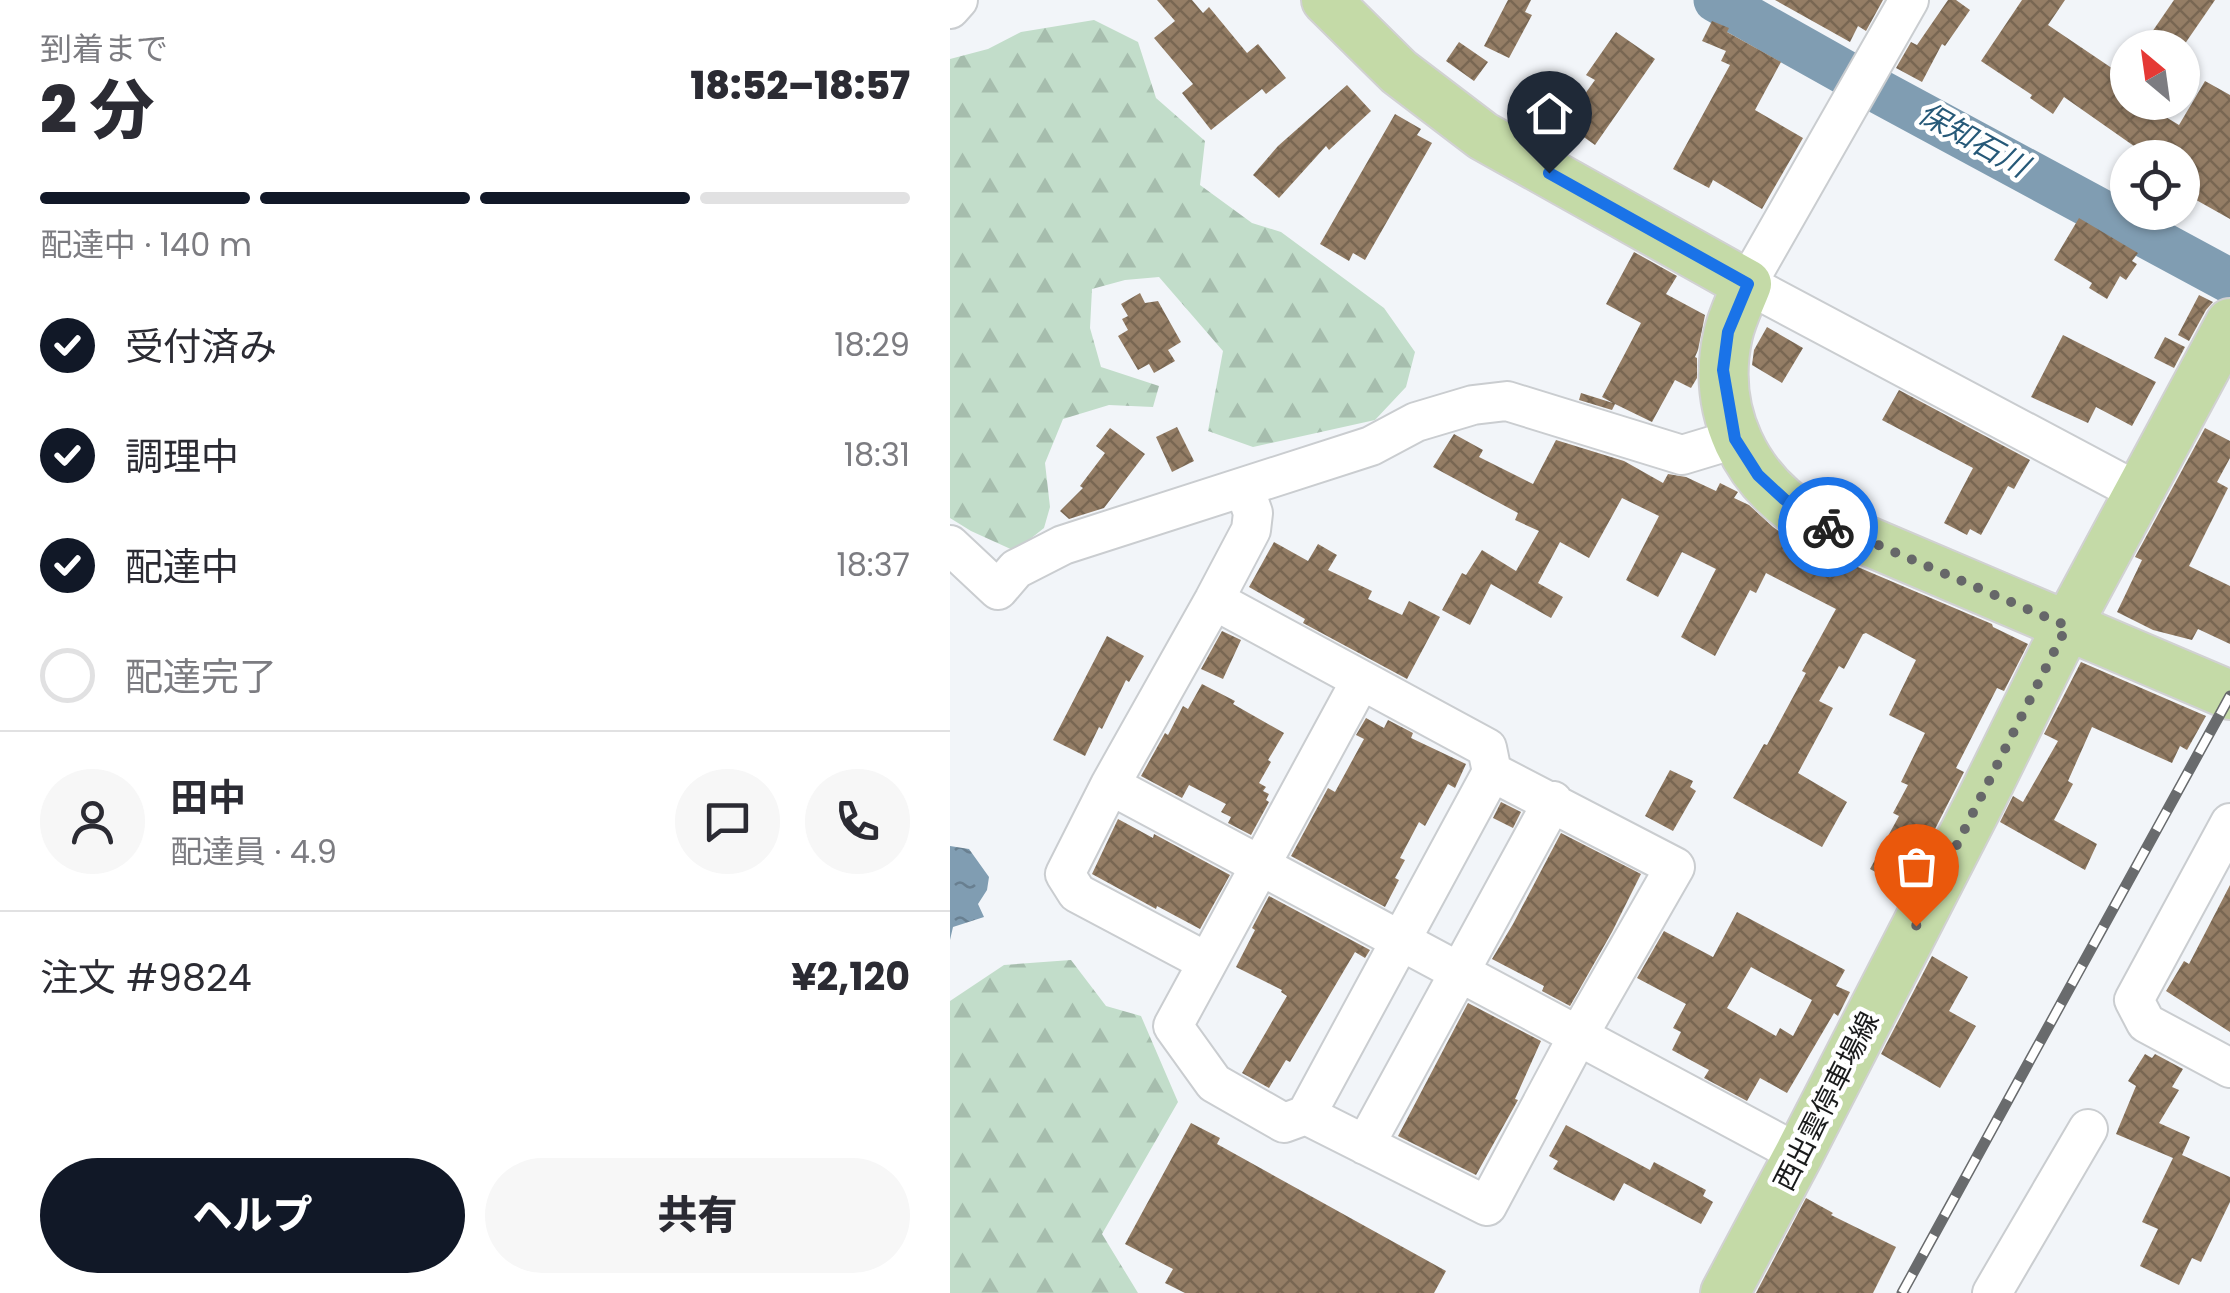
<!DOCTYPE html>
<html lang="ja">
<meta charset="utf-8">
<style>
:root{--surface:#fff;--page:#f7f7f7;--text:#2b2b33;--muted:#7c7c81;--line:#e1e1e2;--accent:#111827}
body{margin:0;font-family:Poppins,"Noto Sans JP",sans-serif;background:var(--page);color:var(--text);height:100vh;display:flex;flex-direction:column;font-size:38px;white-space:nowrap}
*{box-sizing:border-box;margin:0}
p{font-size:32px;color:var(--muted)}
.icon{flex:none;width:55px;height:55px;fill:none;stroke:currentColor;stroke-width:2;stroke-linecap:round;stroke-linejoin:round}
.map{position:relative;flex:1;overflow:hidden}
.panel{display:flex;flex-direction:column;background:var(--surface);width:950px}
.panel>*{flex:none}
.needle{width:65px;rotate:331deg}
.controls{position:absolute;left:1160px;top:30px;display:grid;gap:20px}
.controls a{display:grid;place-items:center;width:90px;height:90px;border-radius:50%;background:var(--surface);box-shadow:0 2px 8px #0004;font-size:50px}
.pin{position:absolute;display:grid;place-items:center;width:85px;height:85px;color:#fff;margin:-102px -42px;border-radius:50% 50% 50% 0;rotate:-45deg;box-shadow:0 0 10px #0007}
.pin .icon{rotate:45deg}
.courier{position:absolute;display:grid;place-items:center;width:100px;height:100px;margin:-50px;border:8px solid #1a73e8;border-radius:50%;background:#fff;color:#222;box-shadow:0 2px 12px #0007}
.summary em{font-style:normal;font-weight:800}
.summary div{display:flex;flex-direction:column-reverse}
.summary{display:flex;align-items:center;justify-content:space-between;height:170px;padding:0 40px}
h1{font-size:65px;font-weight:800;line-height:75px}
.bar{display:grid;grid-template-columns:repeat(4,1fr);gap:15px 10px;align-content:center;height:120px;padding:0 40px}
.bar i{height:12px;border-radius:8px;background:var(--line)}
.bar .selected{background:var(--accent)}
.bar p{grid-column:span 4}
.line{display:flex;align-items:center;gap:25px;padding:0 40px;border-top:2px solid var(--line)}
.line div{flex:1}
.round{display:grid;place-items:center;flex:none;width:105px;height:105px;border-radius:52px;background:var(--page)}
ol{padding:0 40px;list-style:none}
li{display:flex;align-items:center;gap:30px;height:110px}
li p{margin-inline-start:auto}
li .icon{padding:10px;border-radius:50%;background:var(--accent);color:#fff;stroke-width:4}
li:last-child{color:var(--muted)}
li i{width:55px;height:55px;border:5px solid var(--line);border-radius:50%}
.button{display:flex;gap:20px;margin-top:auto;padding:20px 40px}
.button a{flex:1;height:115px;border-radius:60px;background:var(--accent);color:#fff;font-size:40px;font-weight:800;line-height:115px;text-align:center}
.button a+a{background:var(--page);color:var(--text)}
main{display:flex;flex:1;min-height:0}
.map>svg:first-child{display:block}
.forest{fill:url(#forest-firs)}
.water{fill:url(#water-ripples)}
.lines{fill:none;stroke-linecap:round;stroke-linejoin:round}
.river{stroke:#809db2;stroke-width:45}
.building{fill:url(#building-cross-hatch);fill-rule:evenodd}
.minor-casing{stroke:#cacdd0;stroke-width:42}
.major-casing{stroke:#d1d1d2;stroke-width:52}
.minor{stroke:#fff;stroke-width:38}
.major{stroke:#c4daa7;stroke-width:48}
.rail-casing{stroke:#696b6d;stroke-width:11}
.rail{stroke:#fff;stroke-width:8;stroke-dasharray:22;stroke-linecap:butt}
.done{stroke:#666769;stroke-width:10;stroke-dasharray:0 18}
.route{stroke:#1a73e8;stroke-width:12}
.labels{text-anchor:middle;stroke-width:9;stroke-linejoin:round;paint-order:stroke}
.street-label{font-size:28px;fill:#1a1b1c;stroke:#fff}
.water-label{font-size:30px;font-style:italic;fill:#265978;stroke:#fff}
</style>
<main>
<section class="panel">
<div class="summary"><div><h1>2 分</h1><p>到着まで</p></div><em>18:52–18:57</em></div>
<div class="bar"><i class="selected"></i><i class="selected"></i><i class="selected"></i><i></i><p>配達中 · 140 m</p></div>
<ol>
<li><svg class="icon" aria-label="check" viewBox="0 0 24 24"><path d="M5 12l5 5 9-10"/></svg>受付済み<p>18:29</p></li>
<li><svg class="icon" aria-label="check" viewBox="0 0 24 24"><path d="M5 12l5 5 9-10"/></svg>調理中<p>18:31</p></li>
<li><svg class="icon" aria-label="check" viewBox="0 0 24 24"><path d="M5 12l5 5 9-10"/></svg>配達中<p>18:37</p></li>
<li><i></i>配達完了</li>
</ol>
<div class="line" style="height:180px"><a class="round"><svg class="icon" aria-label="person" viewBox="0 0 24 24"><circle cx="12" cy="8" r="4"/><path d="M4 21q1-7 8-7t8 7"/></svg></a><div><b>田中</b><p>配達員 · 4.9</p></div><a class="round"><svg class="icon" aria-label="chat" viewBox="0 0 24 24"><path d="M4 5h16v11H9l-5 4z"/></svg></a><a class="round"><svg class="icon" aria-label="phone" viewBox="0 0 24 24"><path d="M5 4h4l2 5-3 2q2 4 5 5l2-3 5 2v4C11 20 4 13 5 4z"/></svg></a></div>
<div class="line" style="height:130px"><div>注文 #9824</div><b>¥2,120</b></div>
<div class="button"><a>ヘルプ</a><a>共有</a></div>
</section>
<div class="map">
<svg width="1280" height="1293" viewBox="0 0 1280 1293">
<defs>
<pattern id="forest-firs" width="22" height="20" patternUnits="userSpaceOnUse" patternTransform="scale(2.5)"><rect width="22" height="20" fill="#c2ddca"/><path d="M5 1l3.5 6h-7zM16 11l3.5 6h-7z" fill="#a6bdad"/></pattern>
<pattern id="water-ripples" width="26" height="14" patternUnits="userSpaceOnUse" patternTransform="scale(2.5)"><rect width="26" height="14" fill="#809db2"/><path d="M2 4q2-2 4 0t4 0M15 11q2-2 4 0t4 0" fill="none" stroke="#687f90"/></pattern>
<pattern id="building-cross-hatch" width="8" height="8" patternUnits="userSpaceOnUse" patternTransform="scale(2.5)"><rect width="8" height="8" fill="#947d65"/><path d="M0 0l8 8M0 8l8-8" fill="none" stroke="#786652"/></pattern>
</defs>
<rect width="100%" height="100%" fill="#f2f5f9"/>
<path class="forest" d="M144,20L188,42L206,98L255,141L250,185L302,223L331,232L434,308L465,352L456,387L425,420L303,447L258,431L273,351L209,277L175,280L142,289L140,328L151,367L209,386L203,407L159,405L113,419L95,463L100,507L94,528L65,551L21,531L0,518V59L38,49L71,32Z
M121,960L156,1006L191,1016L228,1102L152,1234L188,1293H0V1001L54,965Z"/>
<path class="water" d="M0,846L19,849L39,877L37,890L28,904L34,917L3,927L0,940Z"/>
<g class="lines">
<path class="river" d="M766,0L928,91L1280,281"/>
</g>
<path class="building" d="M207,0H242L253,13L259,7L297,53L308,44L336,78L316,94L312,89L261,130L232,93L243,84L204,38L225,21Z
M558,0H581L575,12L582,15L559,58L534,46Z
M825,0H933L916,31L908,26L900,42Z
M998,0H1006L1020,10L995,46L992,44L972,82L946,68L961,42L967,45Z
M1072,0H1115L1098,25L1178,79V102H1191L1229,125L1255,81L1280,95V219L1232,192V158H1201L1114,97L1103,114L1080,98L1082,95L1031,61Z
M1224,0H1265L1232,48H1191Z
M762,21L779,28L777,32L831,62L805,110L853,138L812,209L763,180L759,188L723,169L780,65L771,61L776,51L752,41Z
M666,32L705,59L645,145L614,123L645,80L636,75Z
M509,42L538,62L524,81L496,61Z
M397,85L421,111L379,150L376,146L329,198L303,175L328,146Z
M445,114L471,129L467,135L482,143L415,260L403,253L399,261L370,244Z
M1129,218L1188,253L1182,261L1187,264L1176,280L1170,276L1157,299L1139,288L1142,283L1104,260Z
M684,252L727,276L716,294L755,315L748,350L745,357L747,358V378L741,388L725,380L702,422L665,404L662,410L629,400L631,393L663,403L652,397L691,323L656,304Z
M190,293L195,303L208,301L231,342L218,350L225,361L204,373L199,364L188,370L168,336L178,330L172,319L178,316L171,304Z
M1249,295L1263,302L1256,310L1239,341L1228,335Z
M817,327L853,348L832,383L802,365L804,350Z
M1113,335L1206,382L1182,426L1146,407L1138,423L1081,397Z
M1215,337L1235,347L1224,368L1204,358Z
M949,390L1080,460L1064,489L1058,486L1031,535L1020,529L1017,535L994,523L1023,468L932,420Z
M227,427L244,461L222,472L206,437Z
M160,428L195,454L154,508L119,519L110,511L133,488L130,486L155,453L146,446Z
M1255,428L1280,441V458L1267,482L1278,488L1239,566L1280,586V644L1248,629L1242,640L1203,630L1167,612L1192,560L1185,557Z
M504,434L533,450L529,457L583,484L606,440L674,461L713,483L718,474L736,477L766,491L770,483L788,492L784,498L799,505L823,527L850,546L903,565L1042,624L1043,627L1078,644L1054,691L1047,688L1006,768L1014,772L955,888L920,869L949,816L943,813L958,785L951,782L975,733L939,715L966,660L916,633L913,634L894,669L889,666L869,701L883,708L848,773L897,802L872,847L783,798L814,744L817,745L856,673L852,671L886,609L816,573L806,593L800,590L765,656L731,637L766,569L732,552L708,597L676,580L709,516L672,498L639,558L610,542L588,583L613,597L601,618L541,584L520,625L492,610L512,573L516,575L532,550L566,571L589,531L565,520L568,513L483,467Z
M324,542L358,561L368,544L387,555L378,570L422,591L418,599L452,615L459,601L490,617L457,679L353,623L355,619L299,587Z
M272,631L291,640L273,679L251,669Z
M157,636L194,656L179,682L176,680L152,729L149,727L135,756L103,740Z
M1131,662L1256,716L1237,750L1230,746L1222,763L1142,727L1118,781L1123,784L1104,820L1147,844L1135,870L1050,822L1063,796L1073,802L1108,741L1094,734Z
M252,684L285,701L283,704L334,733L318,760L321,762L309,783L316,787L313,791L319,794L316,800L319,802L301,835L278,823L281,817L271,812L276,804L239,785L232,798L191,776L215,733L218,735L233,706L238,709Z
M416,718L434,728L438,720L463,733L461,738L516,764L505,788L498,784L475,826L469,822L450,858L455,860L445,878L449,880L435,907L341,856L378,788L385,792L414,739L406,735Z
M720,770L743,781L740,787L746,791L723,831L695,816Z
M551,802L571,812L563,828L543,818Z
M168,819L203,838L204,834L280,875L250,929L207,906L206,909L142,874Z
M611,833L691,874L662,932L620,1006L592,991L594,986L542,959L563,924Z
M1280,885V1032L1216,991L1234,961L1239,964Z
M319,896L420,950L415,958L405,952L340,1062L336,1060L319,1088L292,1073L337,996L331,992L332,990L286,967L305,930L302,928Z
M787,912L895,970L886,986L900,992L888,1016L884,1013L837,1093L810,1078L797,1101L754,1078L759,1070L722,1050L731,1032L723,1028L736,1004L687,978L714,931L763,957ZM801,967L862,1000L843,1036L830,1028L826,1036L777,1008Z
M982,956L1018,977L999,1011L1026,1026L990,1088L931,1054Z
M518,1003L591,1041L565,1099L568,1100L526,1175L448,1136Z
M1195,1054L1202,1058L1205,1054L1233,1069L1222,1087L1229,1090L1209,1123L1240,1137L1232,1155L1280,1177V1202L1251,1262L1242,1258L1229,1285L1190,1266L1208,1229L1192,1222L1223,1158L1166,1134L1186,1086L1178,1081Z
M241,1123L270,1138L267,1144L496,1271L484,1293H235L215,1283L223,1269L175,1244Z
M616,1125L700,1170L704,1162L756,1190L753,1196L763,1202L751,1224L674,1183L664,1201L603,1169L608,1161L599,1156Z
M856,1198L883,1213L881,1215L946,1247L923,1293H806Z"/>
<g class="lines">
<g class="minor-casing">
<path id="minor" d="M959,0L797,284L1188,492
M0,9L8,0
M0,545L48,590L66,569L113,545L421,446L466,422L523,405L557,401L732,455L785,439
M264,600L537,748L542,772L356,1115L334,1123L264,1083L223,1026L411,680
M160,785L849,1154
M1280,823L1184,1000L1196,1023L1280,1068
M257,962L127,893L115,874L160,785L264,600L301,530L303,513L294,487
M356,1115L537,1206L628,1036L725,867L542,772
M415,1145L603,801
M1042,1293L1138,1129"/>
</g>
<g class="major-casing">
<path id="major" d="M376,0L449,72L533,136L797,284C791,300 782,317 778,335C761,411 795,482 862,521C877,529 897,533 913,539L1280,695
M775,1293L849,1154L1033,796L1117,626L1280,323"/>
</g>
<use href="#minor" class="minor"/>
<use href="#major" class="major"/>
<g class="rail-casing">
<path id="rail" d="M952,1293L1280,696"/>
</g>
<use href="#rail" class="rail"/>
</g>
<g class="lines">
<path class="done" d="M878,527L914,539L1117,626L966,926"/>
<path class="route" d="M599,173L798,284L778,332L773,370L785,439L808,475L834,499L864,522L878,527"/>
</g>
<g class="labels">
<g class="street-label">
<text transform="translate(876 1101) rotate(-63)" y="10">西出雲停車場線</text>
</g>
<g class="water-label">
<text transform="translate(1023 140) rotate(29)" y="10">保知石川</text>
</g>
</g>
</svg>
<div class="controls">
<a><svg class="needle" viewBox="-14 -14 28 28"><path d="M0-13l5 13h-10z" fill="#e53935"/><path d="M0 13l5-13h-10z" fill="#7c7c81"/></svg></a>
<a><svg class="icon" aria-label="locate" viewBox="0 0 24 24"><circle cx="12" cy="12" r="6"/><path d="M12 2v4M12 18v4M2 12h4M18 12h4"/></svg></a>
</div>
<div class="pin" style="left:966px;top:926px;background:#ea580c"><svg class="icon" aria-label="bag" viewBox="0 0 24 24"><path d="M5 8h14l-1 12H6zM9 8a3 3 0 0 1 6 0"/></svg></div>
<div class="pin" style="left:599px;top:173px;background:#1f2937"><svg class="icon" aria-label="home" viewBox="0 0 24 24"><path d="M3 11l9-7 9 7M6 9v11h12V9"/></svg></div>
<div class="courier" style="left:878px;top:527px"><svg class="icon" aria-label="bike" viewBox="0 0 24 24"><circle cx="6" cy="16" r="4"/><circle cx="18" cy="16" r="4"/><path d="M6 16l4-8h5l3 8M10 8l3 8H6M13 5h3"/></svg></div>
</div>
</main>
